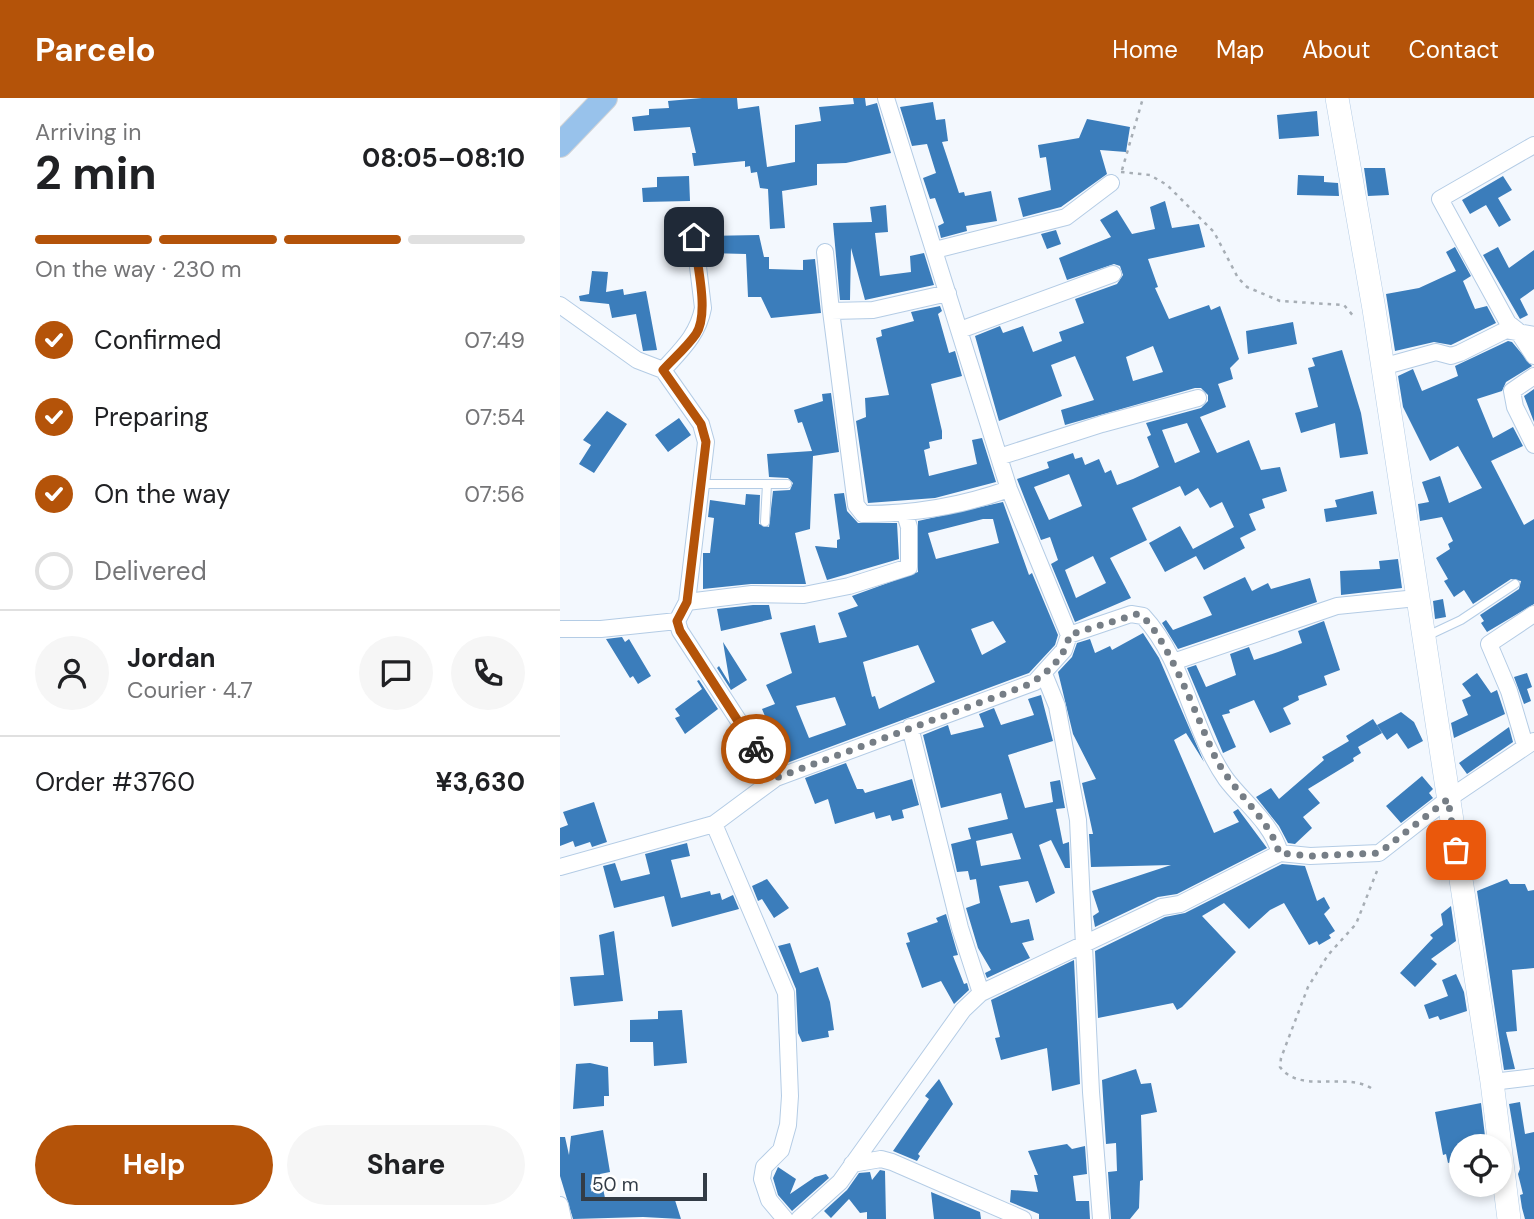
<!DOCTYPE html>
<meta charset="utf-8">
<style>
:root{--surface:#fff;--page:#f6f6f6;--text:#202124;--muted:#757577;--line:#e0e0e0;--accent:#b45309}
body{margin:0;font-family:"DM Sans",sans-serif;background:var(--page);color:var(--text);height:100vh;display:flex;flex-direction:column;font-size:26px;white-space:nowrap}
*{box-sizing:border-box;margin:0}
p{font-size:23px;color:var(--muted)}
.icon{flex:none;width:38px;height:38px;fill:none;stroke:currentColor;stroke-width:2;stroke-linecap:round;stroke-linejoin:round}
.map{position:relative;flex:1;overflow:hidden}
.panel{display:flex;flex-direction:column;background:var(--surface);width:560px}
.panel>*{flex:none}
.tools{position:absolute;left:889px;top:1036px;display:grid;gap:14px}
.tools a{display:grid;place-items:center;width:63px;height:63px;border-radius:50%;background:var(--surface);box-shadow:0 4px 10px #0003;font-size:35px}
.scale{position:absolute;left:21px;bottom:18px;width:126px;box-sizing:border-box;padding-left:7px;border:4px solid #333c46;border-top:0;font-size:19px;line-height:24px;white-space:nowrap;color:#333c46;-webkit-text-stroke:5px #fff;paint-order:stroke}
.pin{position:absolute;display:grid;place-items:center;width:60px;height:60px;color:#fff;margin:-30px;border-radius:14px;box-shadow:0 4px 10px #0006}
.courier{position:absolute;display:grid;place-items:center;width:70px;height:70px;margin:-35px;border:5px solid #b45309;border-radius:50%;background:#fff;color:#222;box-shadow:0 2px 9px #0007}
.summary em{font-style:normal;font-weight:700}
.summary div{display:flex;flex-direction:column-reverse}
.summary{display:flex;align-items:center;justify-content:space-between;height:119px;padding:0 35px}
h1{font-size:46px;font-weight:700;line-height:52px}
.bar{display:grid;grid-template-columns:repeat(4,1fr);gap:10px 7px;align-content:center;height:84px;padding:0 35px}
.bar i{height:9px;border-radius:5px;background:var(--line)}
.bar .on{background:var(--accent)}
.bar p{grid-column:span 4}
.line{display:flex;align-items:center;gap:18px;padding:0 35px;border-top:2px solid var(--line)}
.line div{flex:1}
.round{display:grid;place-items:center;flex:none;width:74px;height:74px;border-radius:37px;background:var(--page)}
ol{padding:0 35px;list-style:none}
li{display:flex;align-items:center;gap:21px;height:77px}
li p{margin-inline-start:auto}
li .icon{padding:7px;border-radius:50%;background:var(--accent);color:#fff;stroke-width:4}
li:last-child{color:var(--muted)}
li i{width:38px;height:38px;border:4px solid var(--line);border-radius:50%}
.button{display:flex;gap:14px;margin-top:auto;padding:14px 35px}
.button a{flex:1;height:80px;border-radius:42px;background:var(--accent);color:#fff;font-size:28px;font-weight:700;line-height:80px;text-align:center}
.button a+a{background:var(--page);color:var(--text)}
header{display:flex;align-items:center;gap:42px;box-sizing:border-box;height:98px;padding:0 35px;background:var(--accent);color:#fff}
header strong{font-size:33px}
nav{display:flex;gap:38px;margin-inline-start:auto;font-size:24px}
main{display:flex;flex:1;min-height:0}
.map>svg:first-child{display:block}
.building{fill:#3b7dbb;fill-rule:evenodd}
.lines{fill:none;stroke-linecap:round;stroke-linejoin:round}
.lane-casing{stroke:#b4cce5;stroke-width:10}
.street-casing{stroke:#b4cce5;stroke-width:18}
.secondary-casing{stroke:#b4cce5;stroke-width:24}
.primary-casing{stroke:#d2d4d6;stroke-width:26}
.path{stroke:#a7aeb5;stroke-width:2.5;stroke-dasharray:3.5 5;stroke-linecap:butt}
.lane{stroke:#fff;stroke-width:8}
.street{stroke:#fff;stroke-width:16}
.secondary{stroke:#fff;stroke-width:23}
.primary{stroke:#98c2eb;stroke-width:24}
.done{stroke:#767e86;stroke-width:7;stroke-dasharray:0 12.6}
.route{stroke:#b45309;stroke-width:9}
</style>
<header>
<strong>Parcelo</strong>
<nav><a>Home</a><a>Map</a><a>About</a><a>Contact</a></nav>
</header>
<main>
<section class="panel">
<div class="summary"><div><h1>2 min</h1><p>Arriving in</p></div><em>08:05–08:10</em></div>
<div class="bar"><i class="on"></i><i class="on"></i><i class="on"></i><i></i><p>On the way · 230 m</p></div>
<ol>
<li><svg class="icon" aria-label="check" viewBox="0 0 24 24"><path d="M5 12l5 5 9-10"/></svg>Confirmed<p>07:49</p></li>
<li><svg class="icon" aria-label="check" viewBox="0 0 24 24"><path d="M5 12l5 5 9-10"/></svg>Preparing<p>07:54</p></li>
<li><svg class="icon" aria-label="check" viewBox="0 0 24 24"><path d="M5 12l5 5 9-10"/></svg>On the way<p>07:56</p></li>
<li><i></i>Delivered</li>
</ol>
<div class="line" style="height:126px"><a class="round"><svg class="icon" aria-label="person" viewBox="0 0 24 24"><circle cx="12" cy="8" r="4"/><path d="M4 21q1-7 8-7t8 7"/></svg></a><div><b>Jordan</b><p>Courier · 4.7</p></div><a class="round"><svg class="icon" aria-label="chat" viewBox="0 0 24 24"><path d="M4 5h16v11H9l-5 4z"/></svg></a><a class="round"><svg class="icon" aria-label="phone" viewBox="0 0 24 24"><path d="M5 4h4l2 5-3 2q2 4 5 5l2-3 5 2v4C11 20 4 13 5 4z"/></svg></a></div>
<div class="line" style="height:91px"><div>Order #3760</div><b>¥3,630</b></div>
<div class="button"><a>Help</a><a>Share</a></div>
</section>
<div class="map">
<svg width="974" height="1121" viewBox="0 0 974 1121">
<rect width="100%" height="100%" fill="#f3f8fe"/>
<path class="building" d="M142,0H177L178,11L199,8L207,69L235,64V27L261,23L259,9L294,6L293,0H305L306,8L317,5L331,55L286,65L257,66V87L222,93L225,130L210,131L208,91L200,90L197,74L191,75L190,68L185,69V63L134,68L132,55H136L130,29L74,33L72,19L89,17V11L109,10L108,3Z
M373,4L376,22L385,21L388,43L382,44L399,95L404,94L405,98L431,93L437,123L406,128L407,133L381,140L378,128L384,125L375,100L370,101L363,80L376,75L367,46L352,48L340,9Z
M757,13L759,38L719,41L717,17Z
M527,21L570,29L566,54L540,52L547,76L501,109L463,119L458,100L491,92L486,59L480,60L478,47L519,40Z
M804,70H825L829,97L808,98Z
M738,77L764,78V84L778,85L779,98L737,97Z
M129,78L130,103L83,104L82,90L97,89V79Z
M943,78L952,92L938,100L951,122L939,129L926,107L910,116L902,102Z
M605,103L612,130L639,126L645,149L588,161L598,189L595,190L609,221L649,207L651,212L660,208L679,261L670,270L673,281L658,286L666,309L640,319L657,355L689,342L701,372L720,369L727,393L702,401L705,410L689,416L696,432L680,440L685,450L644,472L636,458L605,474L589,445L620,428L633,451L674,429L662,404L650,410L638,390L625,398L620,388L572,410L587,442L550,460L571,500L515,524L491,466L498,462L490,439L481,442L457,381L489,370L487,364L513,355L515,361L522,359L525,367L539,361L545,375L551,372L557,387L573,381L599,369L587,339L591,337L586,325L641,310L648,303V297L641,290H635L505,327L501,312L534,302L515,258L491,267L502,298L439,323L415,238L440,228L443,235L463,228L473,254L502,243L499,234L524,225L515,201L557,186L563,177L560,168L554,166L507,182L499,160L551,139L540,122L557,112L572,136L595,131L590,109ZM593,248L603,274L573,283L566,259ZM627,325L640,354L615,365L602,332ZM509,376L522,408L489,422L474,389ZM533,458L546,485L516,500L505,472Z
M326,107L328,134L315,135L320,178L351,174L350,158L364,155L374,187L305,202L291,150L290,202H280L273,125L312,124L310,109Z
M496,132L501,146L487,151L481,136Z
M199,137L204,159H209V171L243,172V162L255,161L261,215L211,220L201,199H188L186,156L147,155L145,138Z
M895,149L911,178L903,183L915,211L927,208L936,225L891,247L874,244L835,253L826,196L859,190L896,173L886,154Z
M938,149L949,170L974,152V191L960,201L968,217L960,221L923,157Z
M32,173L48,174L46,194L63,191L64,197L86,193L97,252L83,253L76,216L52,220L49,206L20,203L19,198L29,196Z
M380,208L382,213L378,216L389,255L395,253L402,278L371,286L382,333V341L369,344L370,350L364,352L369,378L417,366L412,342L422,340L436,384L375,400L308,405L296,323L306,319L305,300L329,297L316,240L322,238L321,232L354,223L351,214Z
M733,224L737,246L688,256L686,233Z
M948,243L952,244L972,268L946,284L942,293L917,301L933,340L953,329L963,348L931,363L964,427L974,421V506L927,534L921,525L924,523L920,517L959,491L961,483L951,481L913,506L904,492L894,499L884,483L888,481L876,460L890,451L888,446L893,443L882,419L860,423L858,406L869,404L862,384L880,378L889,405L922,390L898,348L870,363L843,309L838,278L853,271L862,293L898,278L895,268Z
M782,252L801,315L808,356L780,360L775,325L741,335L735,315L758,309L748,270L755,268L752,260Z
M974,291V324L964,298Z
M271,295L279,354L253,358L250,431L235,435L246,486H191L143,491V455H150L154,420L148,419L150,402L185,407L186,396L200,397L199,426L209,429L213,393L230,392L233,385L228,380L209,379L207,356L252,353L242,324L238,325L234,312L263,303L262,296Z
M47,313L67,326L34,375L19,366L31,347L23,342Z
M119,320L131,337L108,354L95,337Z
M813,393L817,416L766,424L764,411L777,409L775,402Z
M284,395L287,413L298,425H337L339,461L267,482L255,448L277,450V442L280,441L274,396Z
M443,404L469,477L472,475L498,537L495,547L469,575L224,666L222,660H216L196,630L207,623L202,611L215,606L206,587L232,575L220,535L255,527L259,545L287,539L278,515L298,508L292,498L358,474V423ZM423,421H433L439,445L376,461L368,435ZM433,523L446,544L422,557L411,531ZM358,547L375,584L319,611L315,598L312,599L303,564ZM275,599L286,627L249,640L236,608Z
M838,461L842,490L781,497L780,473L820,471L819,463Z
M685,479L692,493L708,485L711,491L750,480L757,504L618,551L602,525L606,522L613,532L652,517L643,499Z
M883,501L886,519L875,521L873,503Z
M193,507H209L212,521L161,533L157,511Z
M764,523L780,572L764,578L767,587L738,598L739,602L723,610L731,626L710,635L694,602L669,612L670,615L662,617L676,649L663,655L627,570L636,567L646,589L676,577L670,556L689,549L694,562L718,554L742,545L738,533Z
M583,535L599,560L644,664L626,635L614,642L654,735L679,724L673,714L678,711L707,750L617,796L598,799L535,829L533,818L539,814L532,793L611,767L531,769L529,736H533L522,685L536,681L513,636L498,574L512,559L517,545L530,541L535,555L550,548L552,552Z
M62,539L65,544L69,541L91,578L78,586L73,578L70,580L46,541Z
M163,544L187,582L171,592L157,570L159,568L170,586Z
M917,575L931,595L937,592L945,616L894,640L891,625L908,617L902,602L911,598L902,586Z
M967,575L972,589L967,591L971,603L964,606L954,579Z
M139,582L158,611L125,636L115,620L120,618L115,611L142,591L137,583Z
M481,597L493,643L448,657L465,710L493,704L490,684L500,682L505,710L496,711L503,746L509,744L510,770H505L491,742L479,747L495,795L476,805L468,783L439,788L451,825L469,821L474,842L462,845L470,860L427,880L425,875L431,872L418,850L406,810L420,805L416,781L410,782L408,773L397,774L391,746L411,741L408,730L448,721L441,695L381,710L363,637L388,627L391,637L424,629L419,616L434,610L441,627L474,617L468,601ZM452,735L461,761L421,768L416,743Z
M841,614L854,624L863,643L848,651L837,635L827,642L817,627Z
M813,621L822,635L798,649L801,655L793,660L794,663L748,691L760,705L743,719L752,730L735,746L728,745L719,728L696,699L711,690L719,701L764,662L762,659L789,643L786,638Z
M949,629L953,644L907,676L899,665Z
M286,665L297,691H303L305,695L352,681L359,707L342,712L344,720L332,723L330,717L316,721L314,714L275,726L268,701L255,706L245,680Z
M862,678L873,691L869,695L873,700L841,725L826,708Z
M34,704L47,744L32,749L30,744L15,749L13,743L0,748V730L8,727L3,714Z
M127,745L130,758L111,762L121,800L150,793L151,797L160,795L162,802L173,797L179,811L112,829L104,798L54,810L43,768L55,765L61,783L90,776L85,756Z
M722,766L745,768L757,803L764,799L770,810L764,816L775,833L769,837L771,840L759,847L757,843L749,847L724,805L710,812L689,831L664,805L642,818L676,854L622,909L617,912L613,905L538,920L535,853L605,819L625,815Z
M207,781L229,810L214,820L202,801L198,803L192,788Z
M947,781L950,786H965L968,793L974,792V870L952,872L957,933L946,934L955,971L944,972L917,793Z
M891,808L896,843L871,861L877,866L855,889L840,875L873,840L870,837L883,827L881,816Z
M386,816L398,857L393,858L404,886L407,885L409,892L394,906L381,883L362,890L346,845L350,844L347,835L378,824L376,820Z
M54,833L63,903L14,908L10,879L44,877L39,837Z
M230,845L240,875L258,869L270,904L274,932L268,933L269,939L242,944L238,935L236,891L218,848Z
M514,862L520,986L492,993L487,950L441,962L435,940L440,939L431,902Z
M896,876L904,894L907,913L880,922L878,918L869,921L864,907L888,898L882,882Z
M122,912L127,965L94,968L93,944H70V922L98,921V913Z
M30,965L48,969L49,998H44V1008L13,1011L16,966Z
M576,971L581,986L591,985L597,1014L581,1017L583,1082L580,1083L579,1110L570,1121H551L548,1074L557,1073L556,1045L546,1046L542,982Z
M379,981L393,1006L358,1056L360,1058L357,1063L333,1053L369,1001L365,998Z
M948,1000L949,1006L960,1004L965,1036L974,1034V1121H965L962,1110L960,1097L963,1096L958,1076L960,1071Z
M921,1005L925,1038L916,1039L918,1048H901V1062L888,1065L886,1056L883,1057L875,1014Z
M43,1032L50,1074L40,1076L45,1100L73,1102L114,1099L121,1121L83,1119L13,1121L0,1078V1039H5L9,1057L11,1038Z
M507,1046L512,1051L525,1048L527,1076L513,1078L516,1103H529L530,1121H479V1116L450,1104L451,1092L478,1094L474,1077H478L468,1053Z
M218,1069L236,1081L230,1096L255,1079L266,1076L269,1080L232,1113L218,1097L213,1080Z
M320,1072L325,1073L326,1121H307V1114L300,1115L289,1101L271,1120L264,1113L287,1092L299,1075L310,1074L312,1082Z
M371,1094L420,1114L421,1121H374Z"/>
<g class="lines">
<g class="lane-casing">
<path id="lane" d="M141,386H227
M205,424L207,386
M867,538L901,522L955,486"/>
</g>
<g class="street-casing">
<path id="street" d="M974,47L880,101L948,225L957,232L974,258
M375,152L506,119L551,85
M265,154L271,213
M388,195L313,212L271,213L296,407L303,416C353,416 402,408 449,391
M0,207L77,262L103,272L141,326L146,344L127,504L117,523L41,531H0
M400,232L553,176
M822,269L876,254L891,258L900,255L946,232L974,237
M103,272C121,252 138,237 143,210L132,119
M974,278L952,293L955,309L974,347
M439,359L542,326L638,300
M127,504L192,496L244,497L289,488L349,469V429L345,416
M117,523L120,533L216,680
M509,537L571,516L583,518C625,563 631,631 666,681C684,705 711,724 720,755
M613,564L777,508L857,500
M484,576L497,608L518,722L531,994L541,1121
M350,629L400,830L421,895
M965,647L949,593L929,546L974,516
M154,726L226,895L230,998L228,1027L221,1052L204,1069L202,1081L209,1102L225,1121
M0,769L154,726L216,680L475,584L504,552L509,537L449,391L326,0
M932,984L974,979
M292,1066L321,1061L332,1064L463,1121
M0,1107L3,1121
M239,1121L280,1084L403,912L421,895L602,809L620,806L720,755L750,758L819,755L888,701L974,643"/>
</g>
<g class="secondary-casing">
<path id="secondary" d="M777,0L814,211L874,605L932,984L949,1121"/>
</g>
<g class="primary-casing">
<path id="primary" d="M0,47L45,0"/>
</g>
<path class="path" d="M562,72L583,0
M561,74L590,77L607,87L654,134L678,180L687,189L720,203L784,207L795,220
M811,990C784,974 740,996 720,969L721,960L748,889L768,857L796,826L817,773"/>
<use href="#lane" class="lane"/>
<use href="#street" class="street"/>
<use href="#secondary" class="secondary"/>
<use href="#primary" class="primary"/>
</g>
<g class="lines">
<path class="done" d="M196,651L216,680L465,588C484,579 507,558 509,537L577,516C601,523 640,626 652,652C668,691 710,719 719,755L750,758L819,755L888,701L896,752"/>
<path class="route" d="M134,139C136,163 150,215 136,236C127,249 113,261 103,272L141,326L146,344L127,504L117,523L120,533L196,651"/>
</g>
</svg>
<div class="tools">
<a><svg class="icon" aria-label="locate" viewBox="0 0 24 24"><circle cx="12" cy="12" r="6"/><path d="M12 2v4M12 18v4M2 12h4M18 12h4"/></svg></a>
</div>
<div class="scale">50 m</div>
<div class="pin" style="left:896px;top:752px;background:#ea580c"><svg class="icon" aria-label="bag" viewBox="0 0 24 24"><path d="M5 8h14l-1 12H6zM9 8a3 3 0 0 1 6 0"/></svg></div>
<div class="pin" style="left:134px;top:139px;background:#1f2937"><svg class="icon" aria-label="home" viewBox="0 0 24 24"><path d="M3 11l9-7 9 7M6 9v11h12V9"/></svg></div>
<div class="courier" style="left:196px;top:651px"><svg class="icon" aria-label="bike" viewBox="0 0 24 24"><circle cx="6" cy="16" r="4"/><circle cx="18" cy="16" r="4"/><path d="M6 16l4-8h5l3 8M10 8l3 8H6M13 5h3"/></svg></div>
</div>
</main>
